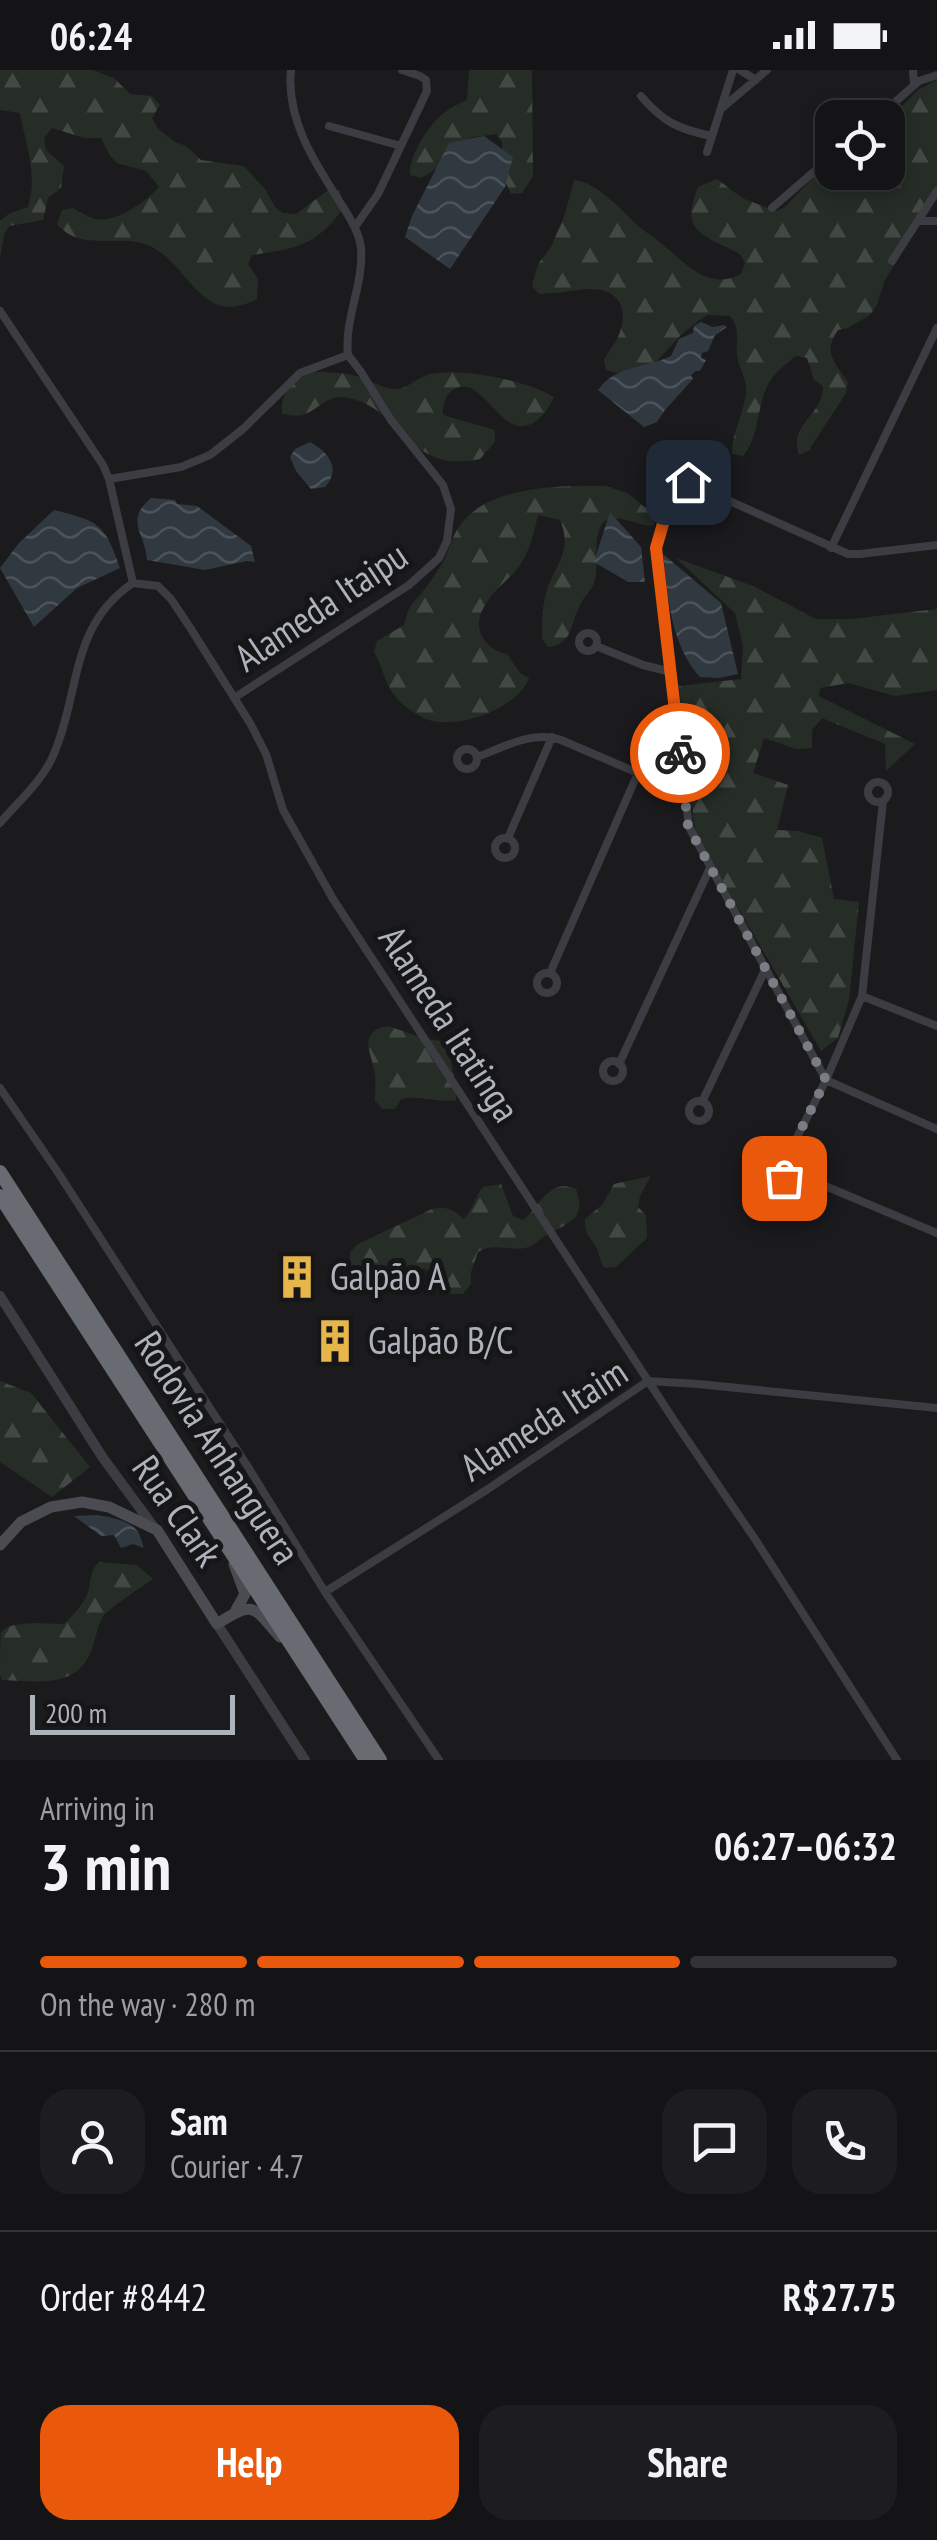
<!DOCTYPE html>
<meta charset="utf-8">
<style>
:root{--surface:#141416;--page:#1d1d1f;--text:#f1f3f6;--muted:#9d9ea1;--line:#333335;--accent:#ea580c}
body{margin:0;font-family:"PT Sans Narrow",sans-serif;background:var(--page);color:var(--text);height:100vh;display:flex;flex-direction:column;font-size:38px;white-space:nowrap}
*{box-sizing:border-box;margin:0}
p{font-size:32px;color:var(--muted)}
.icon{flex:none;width:55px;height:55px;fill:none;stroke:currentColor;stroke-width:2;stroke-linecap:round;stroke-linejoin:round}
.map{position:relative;height:1690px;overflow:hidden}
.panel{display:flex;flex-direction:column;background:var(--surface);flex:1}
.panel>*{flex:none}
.controls{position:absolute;left:815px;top:30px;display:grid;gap:20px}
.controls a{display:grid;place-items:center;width:90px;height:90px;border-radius:20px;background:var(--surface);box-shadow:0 5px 15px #0003,0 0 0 2px var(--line);font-size:50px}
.scale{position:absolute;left:30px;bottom:25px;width:205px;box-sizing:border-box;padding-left:10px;border:5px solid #aeb2bb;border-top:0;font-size:28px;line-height:35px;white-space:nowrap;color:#aeb2bb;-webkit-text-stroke:8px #161618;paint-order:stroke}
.pin{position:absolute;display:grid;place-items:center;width:85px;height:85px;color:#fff;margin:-42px;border-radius:20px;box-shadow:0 5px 15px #0006}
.courier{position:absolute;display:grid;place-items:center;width:100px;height:100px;margin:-50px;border:8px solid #ea580c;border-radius:50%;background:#fff;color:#222;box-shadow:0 2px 12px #0007}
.head em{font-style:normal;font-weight:600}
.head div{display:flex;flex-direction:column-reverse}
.head{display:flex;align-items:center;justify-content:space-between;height:170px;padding:0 40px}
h1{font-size:65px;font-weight:600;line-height:75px}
.bar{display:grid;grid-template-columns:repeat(4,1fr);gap:15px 10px;align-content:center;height:120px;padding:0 40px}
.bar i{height:12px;border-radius:8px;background:var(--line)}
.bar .active{background:var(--accent)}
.bar p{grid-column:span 4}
.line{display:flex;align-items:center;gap:25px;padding:0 40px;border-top:2px solid var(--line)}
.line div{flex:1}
.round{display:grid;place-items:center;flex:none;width:105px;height:105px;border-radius:30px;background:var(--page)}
.primary-button{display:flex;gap:20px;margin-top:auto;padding:20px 40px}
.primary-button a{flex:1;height:115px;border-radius:30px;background:var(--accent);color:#fff;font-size:40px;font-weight:600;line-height:115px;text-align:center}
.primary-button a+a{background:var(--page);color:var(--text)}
.status{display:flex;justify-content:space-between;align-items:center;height:70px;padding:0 50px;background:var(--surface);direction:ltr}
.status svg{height:28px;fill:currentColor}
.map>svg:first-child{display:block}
.forest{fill:url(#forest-firs)}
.water{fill:url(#water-waves)}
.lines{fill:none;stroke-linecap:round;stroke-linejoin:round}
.minor{stroke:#3c3d42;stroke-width:8}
.tertiary{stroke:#3c3d42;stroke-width:10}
.secondary{stroke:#4a4c52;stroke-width:11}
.motorway{stroke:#686b72;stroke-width:14}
.done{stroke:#7b7d84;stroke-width:10;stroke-dasharray:0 18}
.route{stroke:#ea580c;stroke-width:12}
.labels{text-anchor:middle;stroke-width:10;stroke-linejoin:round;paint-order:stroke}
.street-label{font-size:38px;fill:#aeb2bb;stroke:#161618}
.poi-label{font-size:38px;fill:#aeb2bb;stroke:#161618;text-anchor:start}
</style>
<div class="status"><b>06:24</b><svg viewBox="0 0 49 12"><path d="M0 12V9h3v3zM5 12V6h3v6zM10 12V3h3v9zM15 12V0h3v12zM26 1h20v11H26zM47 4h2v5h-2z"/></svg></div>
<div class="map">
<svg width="937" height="1690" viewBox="0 0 937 1690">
<defs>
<pattern id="forest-firs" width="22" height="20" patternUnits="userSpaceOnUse" patternTransform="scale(2.5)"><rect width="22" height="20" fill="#252d26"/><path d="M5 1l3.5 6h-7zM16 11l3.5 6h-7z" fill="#424944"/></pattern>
<pattern id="water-waves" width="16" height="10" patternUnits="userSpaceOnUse" patternTransform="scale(2.5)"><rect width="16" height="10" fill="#313940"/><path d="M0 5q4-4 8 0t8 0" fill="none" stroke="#4c535a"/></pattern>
</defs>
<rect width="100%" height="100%" fill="#1b1b1d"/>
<path class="forest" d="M0,0H93L114,8L130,24L152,26L160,35L152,48L158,59L175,72L186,76L201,90L244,96L265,119L275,137L283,143L296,144L327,121L340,120L343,139C314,177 297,178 252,185L248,194L258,209L257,229C203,258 191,199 154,178C124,160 83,185 57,154L62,140L73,138C80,142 88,147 95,149C115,154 147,131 159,117L146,101L117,93L109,84L101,68H84L52,58L44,68L46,80L64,96L61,118L48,128L43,150L9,156L4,165L0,188V151L10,143L28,137C38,103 26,77 20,43L0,40Z
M469,0H532L533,106L522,123L511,124L505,111L502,98V72L496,64L469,68L433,101L421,108L410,105C408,86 430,53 445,42C451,37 459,34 467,30Z
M937,10V124L884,212L877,235L870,245L848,258L838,260C822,282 835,293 848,312L846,323L809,380L799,385C788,353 823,347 823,316L814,310L807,288L796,286C788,292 778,300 772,308C755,332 762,363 743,386L732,384C732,361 744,345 746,322C747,307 738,298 737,284C736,269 740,258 730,246L708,245L699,250L681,265L655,293L618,303L606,300L604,290C608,282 613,276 617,269C631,240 620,218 588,219C571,220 555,224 539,224L532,216L538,194L551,177L564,147L574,110C598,113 619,138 636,154C643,161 653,166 661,173C684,192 708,222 741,204L745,193C741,183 738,183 728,178C694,162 683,155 698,117L717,109L742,128L776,141L785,137L832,88V102H888V50L918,20Z
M310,302C328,302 345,302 363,308C372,311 382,318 392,319C405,321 415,309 427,305C456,296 529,311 554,327C546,346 526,367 506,350C496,341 487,330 477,322C458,307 441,326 443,345L495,360V372L480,389C408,405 404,340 349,328C329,323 321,337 306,344C298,347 290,345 282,344C280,323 292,311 310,302Z
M606,416L627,423L657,447L653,456C638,456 620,444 607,450C591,458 599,495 595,510C592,521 583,527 579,537C570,556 572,575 548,577L542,569C542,553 542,535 547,520C556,493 573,481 560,450L538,445C534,463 529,484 517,499C507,511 493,521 485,535C471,556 483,580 507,584L520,603L529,608C518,639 456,661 426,649C419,646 411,641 405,636C384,619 386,603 374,582L377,571L404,555C410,531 414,534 427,516C432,510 436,503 440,497C449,484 451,467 460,455C491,414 561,416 606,416Z
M676,488L753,516L816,549H851L937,539V620L895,626L848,613L820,618L819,626L915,674L886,701L885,674L822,648L812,660V678L796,679L764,668L753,703L788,715L777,760L798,761L822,768L834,829L859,832L849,930L838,968L821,981L695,763L689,707L720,704L726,689L720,667L685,668L679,616L741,609L743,576L735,543Z
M388,956L426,969L447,972L456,1018V1030C437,1033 420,1025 401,1029L395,1039H383L375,1031C375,1022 376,1013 375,1004C372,984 356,962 388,956Z
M651,1106L640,1126L638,1137L646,1145L647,1168L616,1197L605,1198C599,1191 600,1184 596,1177C589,1166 584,1163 585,1149L602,1135L614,1114Z
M501,1114L513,1146L523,1150C541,1136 548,1107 576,1119C587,1149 569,1153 546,1165C538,1170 535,1176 525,1178C508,1181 494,1172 478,1182L471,1202V1214L463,1224H451L437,1220C429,1181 408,1205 387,1211C379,1213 370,1213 362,1213C352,1203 350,1196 350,1182L358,1174L432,1139C448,1136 453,1139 464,1149C473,1139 474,1128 483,1117Z
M0,1311L31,1323L90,1397L52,1427L0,1392Z
M99,1492L137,1495L153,1509C143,1516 106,1540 102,1548C96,1560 95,1574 89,1586C72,1619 34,1611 2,1610L0,1605C0,1593 0,1573 1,1563C7,1549 50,1554 64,1554C72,1546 82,1536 87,1525C92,1512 88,1503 99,1492Z"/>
<path class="water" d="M484,66L513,87L505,117L450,199L405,167L412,146L449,73Z
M701,252L713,257L724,255L727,257L715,265L708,281L702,283L701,288L706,290L700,301H696L691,305L693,309L665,340L657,352L644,357L598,320C616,295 646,298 671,286L679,269L693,263L694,256Z
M310,372C328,382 342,398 325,417L311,419L296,401L290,387L295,379Z
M151,428L175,430L177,434L197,436L251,476L255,492L247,491L205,500L147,490C145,462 124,451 151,428Z
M54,440C98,451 105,453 120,498L77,518L34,557L0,498L19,473Z
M610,442L641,477L645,512H628L594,492Z
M663,484L721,533L738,604L719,608L700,607C670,574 668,526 663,484Z
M97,1445C109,1447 130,1450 138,1462C141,1467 142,1473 144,1478L133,1474L121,1478L114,1465L101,1466L74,1446Z"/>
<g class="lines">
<path class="minor" d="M740,0L756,10
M913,0L914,15
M641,26C663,52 678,59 711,66
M721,39L767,0
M877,48L919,11L937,5
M329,56L401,76
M707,82L733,0
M772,138L832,86
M919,151H937
M355,157L378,124L427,21L426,10L420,6L402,0
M892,191L937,121
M0,241L103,395L109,409L133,513L158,516L171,529L191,559L250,653L266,684L283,740L333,829L679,1358L757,1472L897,1690
M109,409L181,397L210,385L243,359L300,303L348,285C344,249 364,214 361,178C359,160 347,144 338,129C313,90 286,48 291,0
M937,475L860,484H848L687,412C667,420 659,458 656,478L689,757L826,1010L937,1059
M831,478L937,258
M579 572a9 9 0 1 1 18 0a9 9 0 1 1-18 0Z
M596,576L643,595L671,602
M234,628L409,515L439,488L447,471L451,439L443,415L391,350L361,302L348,285
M457 689a10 10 0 1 1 20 0a10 10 0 1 1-20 0Z
M477,687C504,677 533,660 561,670L638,703L684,718
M868 722a10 10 0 1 1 20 0a10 10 0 1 1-20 0Z
M0,753C18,732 42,711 53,686C81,622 69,556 133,513
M508,768L552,667
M495 778a10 10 0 1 1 20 0a10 10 0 1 1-20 0Z
M550,903L638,703
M537 913a10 10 0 1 1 20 0a10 10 0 1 1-20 0Z
M862,926L937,956
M603 1001a10 10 0 1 1 20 0a10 10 0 1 1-20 0Z
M619,994L710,798
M0,1018L57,1101L248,1397L325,1522L439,1690
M689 1041a10 10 0 1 1 20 0a10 10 0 1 1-20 0Z
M702,1032L765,900
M773 1098a10 10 0 1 1 20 0a10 10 0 1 1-20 0Z
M786,1089L826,1010L862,926L883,731
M792,1102L937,1163
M325,1522L488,1419L648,1311L698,1314L937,1338"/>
<path class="tertiary" d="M0,1226L103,1388L156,1460
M217,1554L305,1690"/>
<path class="secondary" d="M0,1475L21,1452L51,1437L82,1432L109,1437L157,1460L217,1554C255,1529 253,1537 280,1567
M234,1494L245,1524L236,1540"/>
<path class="motorway" d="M0,1102L380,1690
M0,1126L366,1690"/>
</g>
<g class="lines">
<path class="done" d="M680,683L688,756L826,1010L786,1089C795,1094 794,1104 784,1108"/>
<path class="route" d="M680,683L656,478L667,440L676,419L688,412"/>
</g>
<defs>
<g id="building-bare" transform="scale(3.45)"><path d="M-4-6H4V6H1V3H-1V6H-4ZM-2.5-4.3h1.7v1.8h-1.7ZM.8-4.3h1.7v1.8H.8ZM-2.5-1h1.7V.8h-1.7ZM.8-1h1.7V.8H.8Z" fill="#e6b64a" stroke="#161618" stroke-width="2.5" paint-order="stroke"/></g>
</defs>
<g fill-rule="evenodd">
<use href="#building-bare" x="297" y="1207"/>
<use href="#building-bare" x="335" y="1271"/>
</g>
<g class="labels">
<g class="street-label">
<text transform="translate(321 537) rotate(-34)" y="13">Alameda Itaipu</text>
<text transform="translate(449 954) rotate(57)" y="13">Alameda Itatinga</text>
<text transform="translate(544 1350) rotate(-33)" y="13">Alameda Itaim</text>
<text transform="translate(217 1378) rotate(57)" y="13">Rodovia Anhanguera</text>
<text transform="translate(177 1441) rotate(55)" y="13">Rua Clark</text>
</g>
<g class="poi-label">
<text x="330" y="1220">Galpão A</text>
<text x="368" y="1284">Galpão B/C</text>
</g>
</g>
</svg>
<div class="controls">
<a><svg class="icon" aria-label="locate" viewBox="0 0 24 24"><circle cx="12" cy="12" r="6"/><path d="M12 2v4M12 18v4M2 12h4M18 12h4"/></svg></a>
</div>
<div class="scale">200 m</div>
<div class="pin" style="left:784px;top:1108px;background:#ea580c"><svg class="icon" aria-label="bag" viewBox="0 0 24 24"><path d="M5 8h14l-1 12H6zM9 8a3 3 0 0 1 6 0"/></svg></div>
<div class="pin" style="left:688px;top:412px;background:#1f2937"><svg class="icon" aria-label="home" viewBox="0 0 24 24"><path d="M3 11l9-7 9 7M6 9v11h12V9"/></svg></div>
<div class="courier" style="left:680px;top:683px"><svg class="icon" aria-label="bike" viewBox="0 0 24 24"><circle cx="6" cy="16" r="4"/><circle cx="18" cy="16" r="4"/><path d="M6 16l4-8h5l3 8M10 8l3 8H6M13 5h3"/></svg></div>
</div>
<section class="panel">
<div class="head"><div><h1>3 min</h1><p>Arriving in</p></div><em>06:27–06:32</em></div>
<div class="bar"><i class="active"></i><i class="active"></i><i class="active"></i><i></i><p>On the way · 280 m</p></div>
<div class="line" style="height:180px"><a class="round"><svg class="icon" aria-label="person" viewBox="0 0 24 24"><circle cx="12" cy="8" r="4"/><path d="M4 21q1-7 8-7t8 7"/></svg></a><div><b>Sam</b><p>Courier · 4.7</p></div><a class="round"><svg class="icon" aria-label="chat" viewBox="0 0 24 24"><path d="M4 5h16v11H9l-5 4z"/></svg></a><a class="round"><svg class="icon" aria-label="phone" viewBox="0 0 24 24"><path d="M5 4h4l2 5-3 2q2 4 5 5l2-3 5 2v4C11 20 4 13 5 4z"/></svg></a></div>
<div class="line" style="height:130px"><div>Order #8442</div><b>R$27.75</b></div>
<div class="primary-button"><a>Help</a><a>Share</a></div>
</section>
